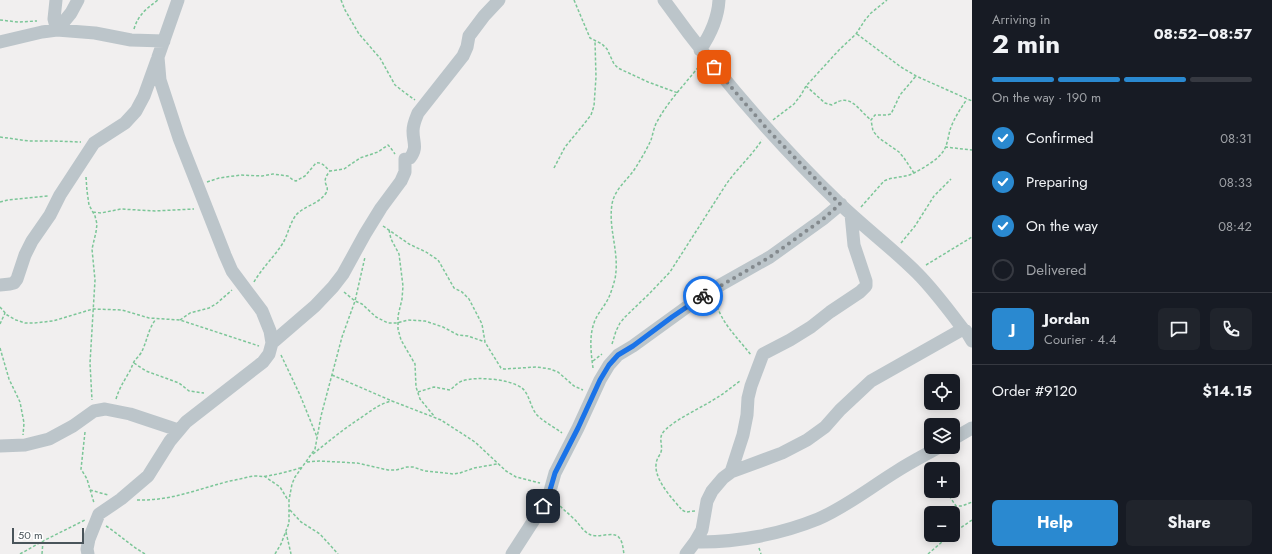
<!DOCTYPE html>
<meta charset="utf-8">
<style>
:root{--surface:#171b24;--page:#20242c;--text:#f1f3f6;--muted:#9ea1a6;--line:#363941;--accent:#2a89d0}
body{margin:0;font-family:Jost,sans-serif;background:var(--page);color:var(--text);height:100vh;display:flex;flex-direction:column;font-size:15px;white-space:nowrap}
*{box-sizing:border-box;margin:0}
p{font-size:13px;color:var(--muted)}
.icon{flex:none;width:22px;height:22px;fill:none;stroke:currentColor;stroke-width:2;stroke-linecap:round;stroke-linejoin:round}
.map{position:relative;flex:1;overflow:hidden}
.details{display:flex;flex-direction:column;background:var(--surface);width:300px}
.details>*{flex:none}
.controls{position:absolute;left:924px;top:374px;display:grid;gap:8px}
.controls a{display:grid;place-items:center;width:36px;height:36px;border-radius:6px;background:var(--surface);box-shadow:0 2px 10px #0003;font-size:20px}
.scale{position:absolute;left:12px;bottom:10px;width:72px;box-sizing:border-box;padding-left:4px;border:2px solid #49545a;border-top:0;font-size:11px;line-height:14px;white-space:nowrap;color:#49545a;-webkit-text-stroke:3px #fff;paint-order:stroke}
.pin{position:absolute;display:grid;place-items:center;width:34px;height:34px;color:#fff;margin:-17px;border-radius:8px;box-shadow:0 2px 6px #0006}
.courier{position:absolute;display:grid;place-items:center;width:40px;height:40px;margin:-20px;border:3px solid #1a73e8;border-radius:50%;background:#fff;color:#222;box-shadow:0 1px 5px #0007}
.summary em{font-style:normal;font-weight:700}
.summary div{display:flex;flex-direction:column-reverse}
.summary{display:flex;align-items:center;justify-content:space-between;height:68px;padding:0 20px}
h1{font-size:26px;font-weight:700;line-height:30px}
.bar{display:grid;grid-template-columns:repeat(4,1fr);gap:6px 4px;align-content:center;height:48px;padding:0 20px}
.bar i{height:5px;border-radius:3px;background:var(--line)}
.bar .active{background:var(--accent)}
.bar p{grid-column:span 4}
.line{display:flex;align-items:center;gap:10px;padding:0 20px;border-top:1px solid var(--line)}
.line div{flex:1}
.round{display:grid;place-items:center;flex:none;width:42px;height:42px;border-radius:6px;background:var(--page)}
ol{padding:0 20px;list-style:none}
li{display:flex;align-items:center;gap:12px;height:44px}
li p{margin-inline-start:auto}
li .icon{padding:4px;border-radius:50%;background:var(--accent);color:#fff;stroke-width:4}
li:last-child{color:var(--muted)}
li i{width:22px;height:22px;border:2px solid var(--line);border-radius:50%}
.primary-button{display:flex;gap:8px;margin-top:auto;padding:8px 20px}
.primary-button a{flex:1;height:46px;border-radius:6px;background:var(--accent);color:#fff;font-size:16px;font-weight:700;line-height:46px;text-align:center}
.primary-button a+a{background:var(--page);color:var(--text)}
main{display:flex;flex:1;min-height:0}
.map>svg:first-child{display:block}
.lines{fill:none;stroke-linecap:round;stroke-linejoin:round}
.path{stroke:#7cc698;stroke-width:1.5;stroke-dasharray:3 2;stroke-linecap:butt}
.minor{stroke:#bcc5ca;stroke-width:13}
.done{stroke:#848a8e;stroke-width:4;stroke-dasharray:0 7.2}
.route{stroke:#1a73e8;stroke-width:5}
</style>
<main>
<div class="map">
<svg width="972" height="554" viewBox="0 0 972 554">
<rect width="100%" height="100%" fill="#f1efef"/>
<g class="lines">
<path class="path" d="M341,0L345,10L359,34L380,58L395,85L404,92L415,100
M574,0L590,38L602,44L607,49L614,64L618,68L648,82L678,93
M0,20L18,22L37,21
M134,29C138,15 147,8 158,0
M857,34L901,67L916,76L972,101
M806,86L825,103L832,105C851,92 857,109 871,120
M773,120L794,104L801,95L806,86L839,50L856,34L865,20L871,13L887,0
M0,137L29,141H53L81,142
M945,147L972,150
M554,168L565,147L584,124L591,115L594,106L596,77L595,41
M914,173L904,158L899,152L879,138L873,131L871,120L875,115H887L891,114L900,95L916,76
M86,177L87,191L89,205L95,216L97,224L96,232L92,249L95,280L90,363L92,400
M207,182L219,178L241,175L262,176L273,174L288,176L293,180L296,181L305,176L316,163C323,162 325,167 330,171L344,169L360,158L378,152L388,145L390,147L395,154
M0,202L8,200L48,196
M861,207L884,181C894,176 905,178 914,173C923,168 936,161 942,153C948,146 948,135 951,127C955,117 961,108 967,99
M93,212L101,213L121,209L155,211L194,209
M383,226L409,244L426,252L438,260L441,265L454,288L462,292L469,299L482,324L485,342L488,347L501,368L504,369L537,367L550,369L558,372L574,386L583,390
M389,230L391,239L399,254L403,286L402,299L398,316V329L401,340L415,364L416,387L420,399L434,416
M901,243L915,226L934,196L951,179
M926,265L972,237
M254,282C262,268 274,257 283,243C288,234 290,223 296,215C304,206 319,204 326,193C331,185 319,184 330,171
M344,292L355,301L362,304L376,317L388,323H397L408,320L425,321L443,327L458,335L468,336L485,342
M716,302C721,323 738,338 751,355
M0,307L7,315L16,320L25,323H34L53,321L93,309L122,310L149,318L180,320L259,346
M180,320L190,313L209,308L216,304L232,290
M0,324L5,313
M612,344L616,331L620,323L625,317L649,294L670,272L727,183C738,168 752,155 762,140
M0,348L9,379L20,402L24,423L23,435
M281,355L300,395L317,437
M593,361L602,354
M134,363L146,371L179,383L189,391L204,393
M593,368C591,353 589,337 594,323C597,314 604,307 608,299C611,293 613,286 615,279C620,252 608,230 612,204C615,188 628,180 636,167C641,159 647,149 651,140C653,134 654,126 658,120C669,100 686,83 700,65
M332,375L392,401L441,420L475,442L506,471L516,477L540,483
M418,392L434,387L450,390C454,387 457,383 462,381C476,376 510,379 522,388C530,395 530,407 537,415C544,422 554,427 562,433
M116,399C119,389 123,383 128,374C131,370 132,365 135,360C137,358 139,356 141,353C147,342 148,329 156,319
M85,432L81,469L87,479L94,503
M313,454C329,441 345,428 362,417C372,410 381,403 392,401
M307,462L319,461L357,463L388,470H396L407,467H413L425,471L454,474L460,473L474,468L497,464
M931,464L935,469
M264,476L280,487L288,500
M90,490L108,495
M948,491L950,497L956,506H962L972,502
M137,500C171,501 198,489 230,481C238,480 246,477 254,476C259,476 263,477 267,476C279,474 291,471 303,467
M557,502C562,509 567,512 573,518C579,523 583,532 591,535C600,538 616,530 620,539C623,543 623,549 624,554
M290,510L301,522L320,534L338,554
M695,511L686,512L682,510C672,498 651,477 657,460C658,457 660,455 661,452C663,446 659,440 662,434C669,422 705,406 718,397C726,392 733,386 740,381
M106,526C120,535 131,546 145,554
M286,532L291,554
M953,533L972,520
M759,548L761,554
M20,554L43,541L85,520
M42,554L43,541
M275,554L281,544L289,523V500L292,484L295,477L315,449L321,416L342,337L355,301L365,257
M928,554L950,535"/>
<path class="minor" d="M56,0L54,19L57,30
M664,0C716,73 775,141 840,204C865,228 892,248 917,273C934,290 948,309 963,329L966,331L972,341
M57,30L71,13L78,0
M0,42L42,32L57,30L95,33L131,40L164,41
M700,50C711,34 718,19 719,0
M0,285L10,284L14,283L17,279L25,255L32,241L50,215L60,195L94,143L125,123L136,111L144,96L157,60
M272,343L315,306L333,287L343,274L365,234L381,208L401,181L405,172V159L410,158C418,147 413,143 413,131C413,124 416,118 418,113L463,56L467,47L469,36L484,16L499,0
M953,439L972,428
M0,446L25,445L49,439L73,426L94,411L105,409L130,414L178,430
M731,472L743,435L747,415L748,398L751,386L763,354L790,340L811,327L830,312L860,292L866,286V281L854,245L851,214
M695,542C736,543 781,534 818,519C846,507 871,487 897,471C911,462 925,455 939,447
M88,554L87,549L89,539L99,514L121,499L148,476L170,441L186,422L263,362L269,354L272,343L270,331L262,311L232,271L225,255L179,138L160,80L158,57L178,0
M512,554L543,506L550,491L555,473L578,428L600,380L609,365L618,355L633,346L691,304L715,288L770,257L823,219L841,204
M686,554L695,542L702,530L707,501L712,491L723,478L731,472L782,453L807,440L825,427L840,410L871,381L963,329"/>
</g>
<g class="lines">
<path class="done" d="M703,296L770,257L823,219L840,204L768,130L714,67"/>
<path class="route" d="M543,506L550,490L555,473L578,428L600,380L609,365L618,355L633,346L672,317L703,296"/>
</g>
</svg>
<div class="controls">
<a><svg class="icon" aria-label="locate" viewBox="0 0 24 24"><circle cx="12" cy="12" r="6"/><path d="M12 2v4M12 18v4M2 12h4M18 12h4"/></svg></a>
<a><svg class="icon" aria-label="layers" viewBox="0 0 24 24"><path d="M12 4l9 5-9 5-9-5zM3 14l9 5 9-5"/></svg></a>
<a>+</a>
<a>−</a>
</div>
<div class="scale">50 m</div>
<div class="pin" style="left:714px;top:67px;background:#ea580c"><svg class="icon" aria-label="bag" viewBox="0 0 24 24"><path d="M5 8h14l-1 12H6zM9 8a3 3 0 0 1 6 0"/></svg></div>
<div class="pin" style="left:543px;top:506px;background:#1f2937"><svg class="icon" aria-label="home" viewBox="0 0 24 24"><path d="M3 11l9-7 9 7M6 9v11h12V9"/></svg></div>
<div class="courier" style="left:703px;top:296px"><svg class="icon" aria-label="bike" viewBox="0 0 24 24"><circle cx="6" cy="16" r="4"/><circle cx="18" cy="16" r="4"/><path d="M6 16l4-8h5l3 8M10 8l3 8H6M13 5h3"/></svg></div>
</div>
<section class="details">
<div class="summary"><div><h1>2 min</h1><p>Arriving in</p></div><em>08:52–08:57</em></div>
<div class="bar"><i class="active"></i><i class="active"></i><i class="active"></i><i></i><p>On the way · 190 m</p></div>
<ol>
<li><svg class="icon" aria-label="check" viewBox="0 0 24 24"><path d="M5 12l5 5 9-10"/></svg>Confirmed<p>08:31</p></li>
<li><svg class="icon" aria-label="check" viewBox="0 0 24 24"><path d="M5 12l5 5 9-10"/></svg>Preparing<p>08:33</p></li>
<li><svg class="icon" aria-label="check" viewBox="0 0 24 24"><path d="M5 12l5 5 9-10"/></svg>On the way<p>08:42</p></li>
<li><i></i>Delivered</li>
</ol>
<div class="line" style="height:72px"><b class="round" style="background:var(--accent);color:#fff">J</b><div><b>Jordan</b><p>Courier · 4.4</p></div><a class="round"><svg class="icon" aria-label="chat" viewBox="0 0 24 24"><path d="M4 5h16v11H9l-5 4z"/></svg></a><a class="round"><svg class="icon" aria-label="phone" viewBox="0 0 24 24"><path d="M5 4h4l2 5-3 2q2 4 5 5l2-3 5 2v4C11 20 4 13 5 4z"/></svg></a></div>
<div class="line" style="height:52px"><div>Order #9120</div><b>$14.15</b></div>
<div class="primary-button"><a>Help</a><a>Share</a></div>
</section>
</main>
